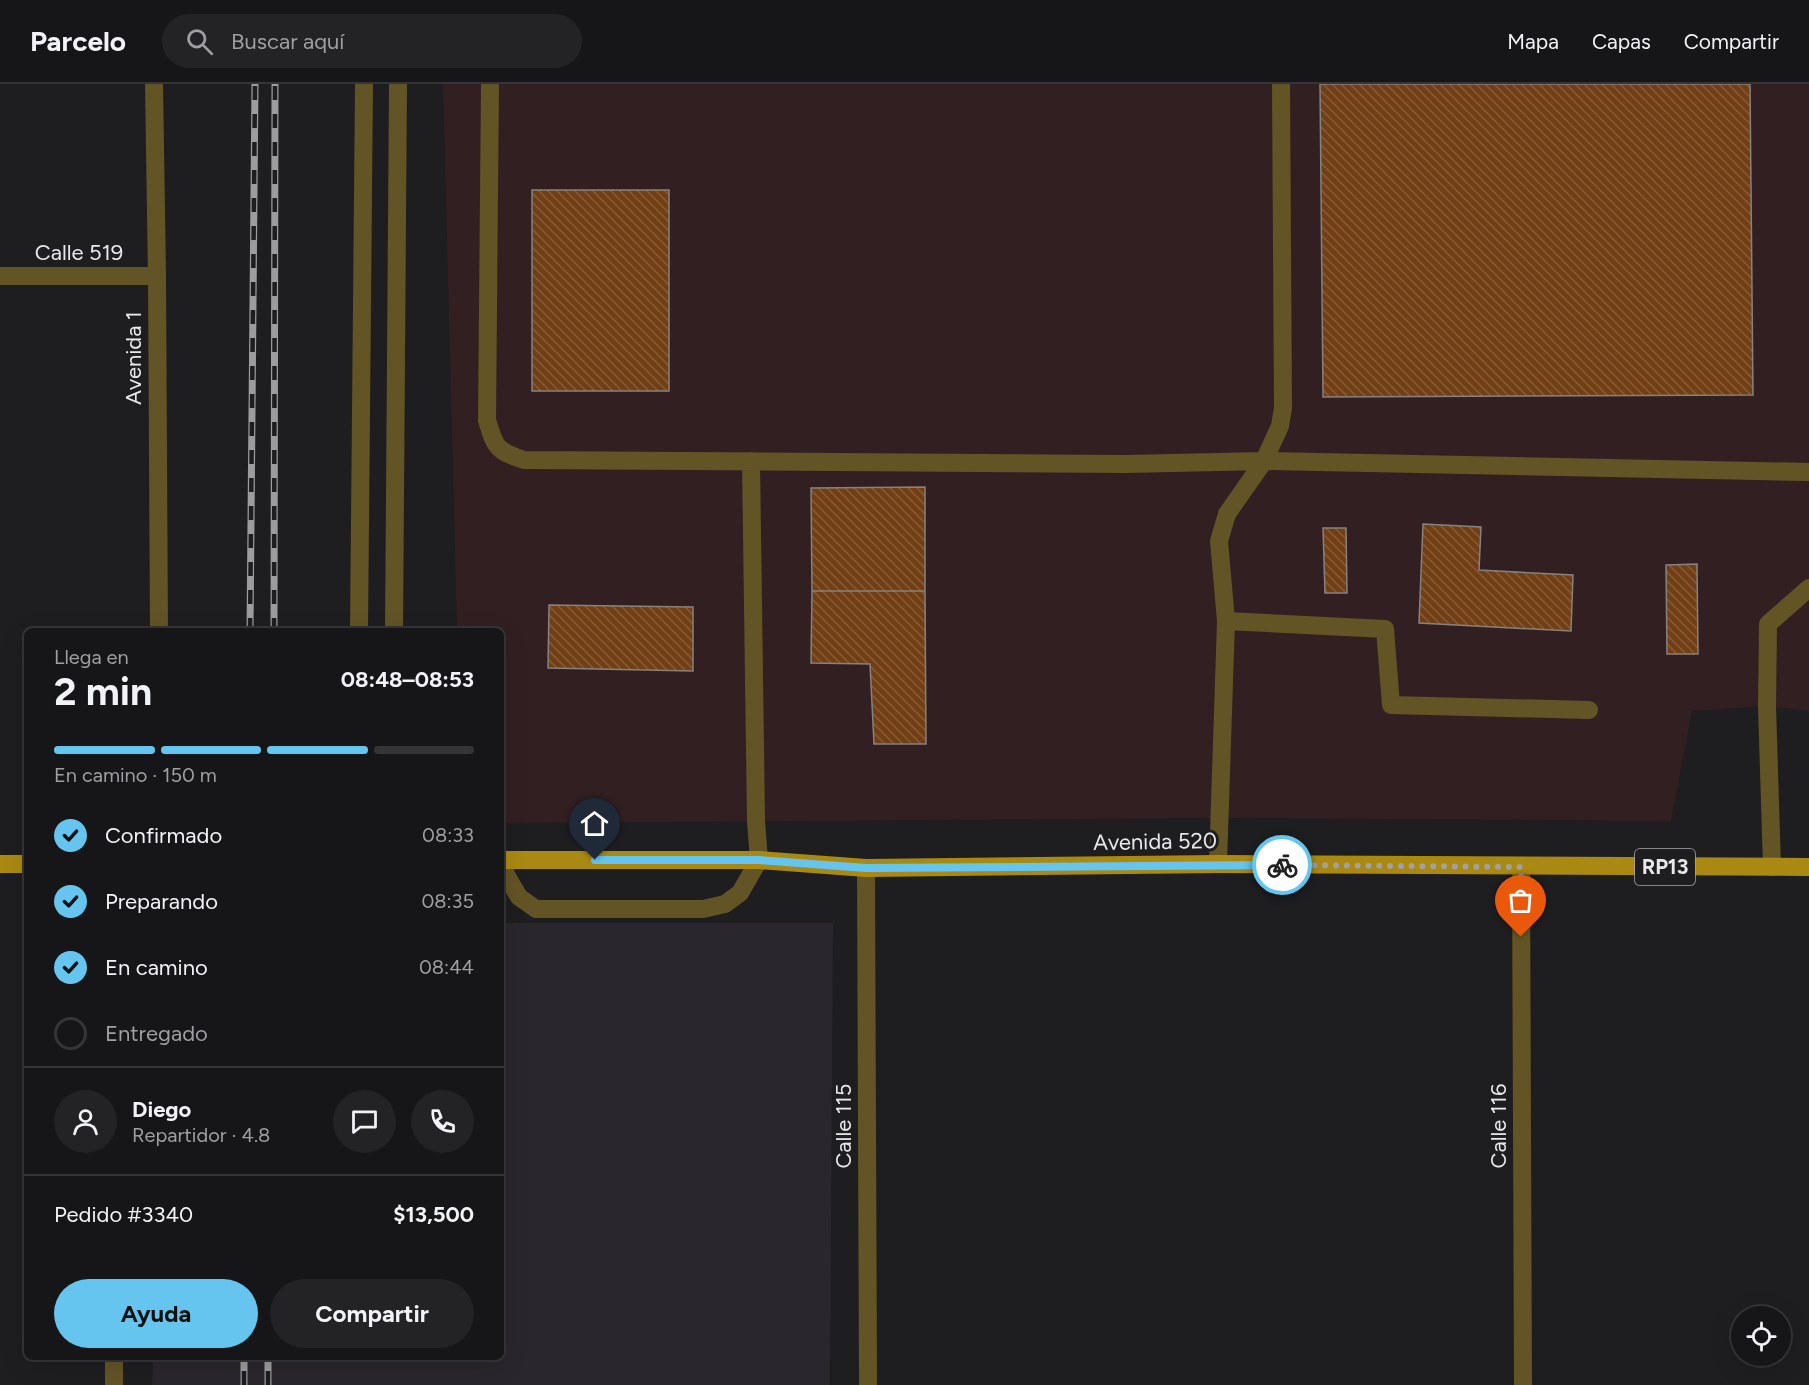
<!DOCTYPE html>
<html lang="es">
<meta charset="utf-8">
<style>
:root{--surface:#161618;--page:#232325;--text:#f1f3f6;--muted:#9e9fa2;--line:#353537;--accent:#65c5ee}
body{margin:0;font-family:Figtree,sans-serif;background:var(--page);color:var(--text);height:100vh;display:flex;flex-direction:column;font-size:22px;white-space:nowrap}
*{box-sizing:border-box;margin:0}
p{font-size:20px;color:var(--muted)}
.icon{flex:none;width:33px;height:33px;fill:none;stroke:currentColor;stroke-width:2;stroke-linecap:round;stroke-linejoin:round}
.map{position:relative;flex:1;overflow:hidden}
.drawer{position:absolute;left:24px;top:544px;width:480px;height:732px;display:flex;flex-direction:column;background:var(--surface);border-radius:9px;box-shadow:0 6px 24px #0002,0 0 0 2px var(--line)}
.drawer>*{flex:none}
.buttons{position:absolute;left:1731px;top:1222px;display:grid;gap:12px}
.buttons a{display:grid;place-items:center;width:60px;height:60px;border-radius:50%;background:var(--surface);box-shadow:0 6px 24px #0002,0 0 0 2px var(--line);font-size:30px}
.pin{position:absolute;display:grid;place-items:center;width:51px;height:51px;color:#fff;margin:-62px -26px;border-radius:50% 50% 50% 0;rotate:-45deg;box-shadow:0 0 6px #0007}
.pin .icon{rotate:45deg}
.courier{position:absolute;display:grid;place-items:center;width:60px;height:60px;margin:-30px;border:4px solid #65c5ee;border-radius:50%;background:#fff;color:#222;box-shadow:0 2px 8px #0007}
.head em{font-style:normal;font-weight:700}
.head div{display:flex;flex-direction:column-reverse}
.head{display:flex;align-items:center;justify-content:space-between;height:102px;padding:0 30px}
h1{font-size:39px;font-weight:700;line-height:45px}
.bar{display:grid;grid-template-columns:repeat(4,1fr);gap:9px 6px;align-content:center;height:72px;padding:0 30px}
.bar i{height:8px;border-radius:4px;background:var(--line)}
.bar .selected{background:var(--accent)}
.bar p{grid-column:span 4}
.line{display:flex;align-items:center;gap:15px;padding:0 30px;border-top:2px solid var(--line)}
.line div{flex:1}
.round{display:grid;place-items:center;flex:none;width:63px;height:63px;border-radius:32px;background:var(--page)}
ol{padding:0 30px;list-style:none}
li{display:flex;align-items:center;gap:18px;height:66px}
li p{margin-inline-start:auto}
li .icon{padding:6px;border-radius:50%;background:var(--accent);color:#111;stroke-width:4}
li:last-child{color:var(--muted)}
li i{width:33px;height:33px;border:3px solid var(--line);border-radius:50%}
.primary-button{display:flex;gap:12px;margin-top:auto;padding:12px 30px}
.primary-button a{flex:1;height:69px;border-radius:36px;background:var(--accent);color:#111;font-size:24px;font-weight:700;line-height:69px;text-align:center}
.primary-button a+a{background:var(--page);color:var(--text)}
header{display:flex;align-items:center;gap:36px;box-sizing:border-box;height:84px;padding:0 30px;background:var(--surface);border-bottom:2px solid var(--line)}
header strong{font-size:28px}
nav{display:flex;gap:33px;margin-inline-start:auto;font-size:21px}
.search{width:420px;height:54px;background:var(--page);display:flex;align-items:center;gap:15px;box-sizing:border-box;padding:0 21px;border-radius:33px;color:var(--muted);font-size:22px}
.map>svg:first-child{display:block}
.commercial{fill:#321f22}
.built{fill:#29262e}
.building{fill:url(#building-back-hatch);stroke:#858280;stroke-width:1.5}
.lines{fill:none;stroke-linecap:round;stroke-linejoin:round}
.minor{stroke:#635426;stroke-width:18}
.major{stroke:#aa8912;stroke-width:18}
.rail-casing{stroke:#9c9b9d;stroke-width:7}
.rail{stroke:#1e1d20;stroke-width:4.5;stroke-dasharray:14;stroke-linecap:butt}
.done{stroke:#a1a0a3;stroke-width:6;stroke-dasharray:0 10.8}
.route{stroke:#65c5ee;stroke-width:8}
.labels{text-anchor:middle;stroke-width:6;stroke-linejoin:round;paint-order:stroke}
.shield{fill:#1e1d20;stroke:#abaaad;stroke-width:1.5}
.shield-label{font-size:21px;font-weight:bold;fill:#e8e7e9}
.street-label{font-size:22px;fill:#e8e7e9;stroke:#1e1d20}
</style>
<header>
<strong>Parcelo</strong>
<div class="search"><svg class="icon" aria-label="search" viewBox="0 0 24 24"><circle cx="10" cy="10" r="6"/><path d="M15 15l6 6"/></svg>Buscar aquí</div>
<nav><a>Mapa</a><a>Capas</a><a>Compartir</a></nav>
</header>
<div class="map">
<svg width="1809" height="1301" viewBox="0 0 1809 1301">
<defs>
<pattern id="building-back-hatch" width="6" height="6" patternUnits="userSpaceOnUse" patternTransform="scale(1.5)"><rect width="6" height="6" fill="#723f15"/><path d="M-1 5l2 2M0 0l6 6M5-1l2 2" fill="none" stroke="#865b37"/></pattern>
</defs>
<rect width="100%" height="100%" fill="#1e1d20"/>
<path class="commercial" d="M443,0H1809V627L1767,622L1692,627L1671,737L1220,734L501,739V548L457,547Z"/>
<path class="built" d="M501,839H833L830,1301H152L153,1274H501Z"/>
<path class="building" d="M1320,0H1750L1753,311L1323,313Z
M532,106H669V307H532Z
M925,403V507H812L811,404Z
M1423,440L1481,443L1479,486L1573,491L1571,547L1419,539Z
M1323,444H1346L1347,509H1325Z
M1697,480L1698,570H1667L1666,481Z
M812,507H925L926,660H874L870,580L811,579Z
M549,521L693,523V587L548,584Z"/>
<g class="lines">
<path class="minor" d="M154,0L157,192L159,548
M490,0L487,336C495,363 496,367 524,376L1126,380L1264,377L1809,388
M0,192H157
M1226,537L1385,545L1391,621L1589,626
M359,548L364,0
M394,548L398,0
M1218,780L1226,537L1219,457L1227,430L1264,377L1280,342L1283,324L1281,0
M501,782L519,813L536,825H703L725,820L740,809L759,776L756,737L751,377
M1521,783L1523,1301
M1772,783L1767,622L1768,540L1809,504
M866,784L868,1301
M114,1301V1274"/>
<path class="major" d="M501,776H759L866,784L1218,780L1809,783
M0,780H27"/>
<g class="rail-casing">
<path id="rail" d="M250,548L255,0
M274,548L275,0
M244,1301V1274
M268,1301V1274"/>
</g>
<use href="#rail" class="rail"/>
</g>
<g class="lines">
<path class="done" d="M1282,781L1521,783V853"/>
<path class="route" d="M595,776H759L866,784L1282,781"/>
</g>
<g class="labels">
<rect class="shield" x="1635" y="765" width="60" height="36" rx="4.5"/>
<g class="shield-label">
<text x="1665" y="790">RP13</text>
</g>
<g class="street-label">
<text x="79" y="176">Calle 519</text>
<text transform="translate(133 274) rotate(-90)" y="8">Avenida 1</text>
<text transform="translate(1155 757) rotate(-1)" y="8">Avenida 520</text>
<text transform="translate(843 1042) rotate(-90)" y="8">Calle 115</text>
<text transform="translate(1498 1042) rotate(-90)" y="8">Calle 116</text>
</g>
</g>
</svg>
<div class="buttons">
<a><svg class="icon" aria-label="locate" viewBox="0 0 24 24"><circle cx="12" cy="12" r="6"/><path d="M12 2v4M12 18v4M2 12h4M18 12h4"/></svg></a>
</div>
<div class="pin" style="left:1521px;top:853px;background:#ea580c"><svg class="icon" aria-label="bag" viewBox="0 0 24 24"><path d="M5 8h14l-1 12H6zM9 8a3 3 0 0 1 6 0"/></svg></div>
<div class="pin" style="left:595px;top:776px;background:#1f2937"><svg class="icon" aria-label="home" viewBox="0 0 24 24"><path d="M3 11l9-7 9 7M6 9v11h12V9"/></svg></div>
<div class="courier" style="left:1282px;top:781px"><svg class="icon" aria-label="bike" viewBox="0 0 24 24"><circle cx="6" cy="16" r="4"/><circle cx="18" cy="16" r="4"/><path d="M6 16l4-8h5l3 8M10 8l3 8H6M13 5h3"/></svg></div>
<section class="drawer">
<div class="head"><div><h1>2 min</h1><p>Llega en</p></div><em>08:48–08:53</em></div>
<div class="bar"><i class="selected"></i><i class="selected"></i><i class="selected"></i><i></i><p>En camino · 150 m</p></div>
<ol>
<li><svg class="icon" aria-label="check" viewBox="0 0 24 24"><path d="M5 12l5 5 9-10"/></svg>Confirmado<p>08:33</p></li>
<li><svg class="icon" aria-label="check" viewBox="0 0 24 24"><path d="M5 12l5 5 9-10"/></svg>Preparando<p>08:35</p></li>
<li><svg class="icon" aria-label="check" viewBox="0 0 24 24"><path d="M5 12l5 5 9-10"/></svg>En camino<p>08:44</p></li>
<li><i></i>Entregado</li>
</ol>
<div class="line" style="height:108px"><a class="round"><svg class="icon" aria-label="person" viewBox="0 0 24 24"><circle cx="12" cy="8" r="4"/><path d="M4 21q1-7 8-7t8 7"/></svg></a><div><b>Diego</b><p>Repartidor · 4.8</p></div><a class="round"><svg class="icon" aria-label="chat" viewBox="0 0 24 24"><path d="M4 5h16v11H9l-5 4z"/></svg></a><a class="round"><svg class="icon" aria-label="phone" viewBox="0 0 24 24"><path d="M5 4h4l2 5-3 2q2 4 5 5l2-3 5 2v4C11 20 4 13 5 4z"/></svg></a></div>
<div class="line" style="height:78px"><div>Pedido #3340</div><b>$13,500</b></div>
<div class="primary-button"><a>Ayuda</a><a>Compartir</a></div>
</section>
</div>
